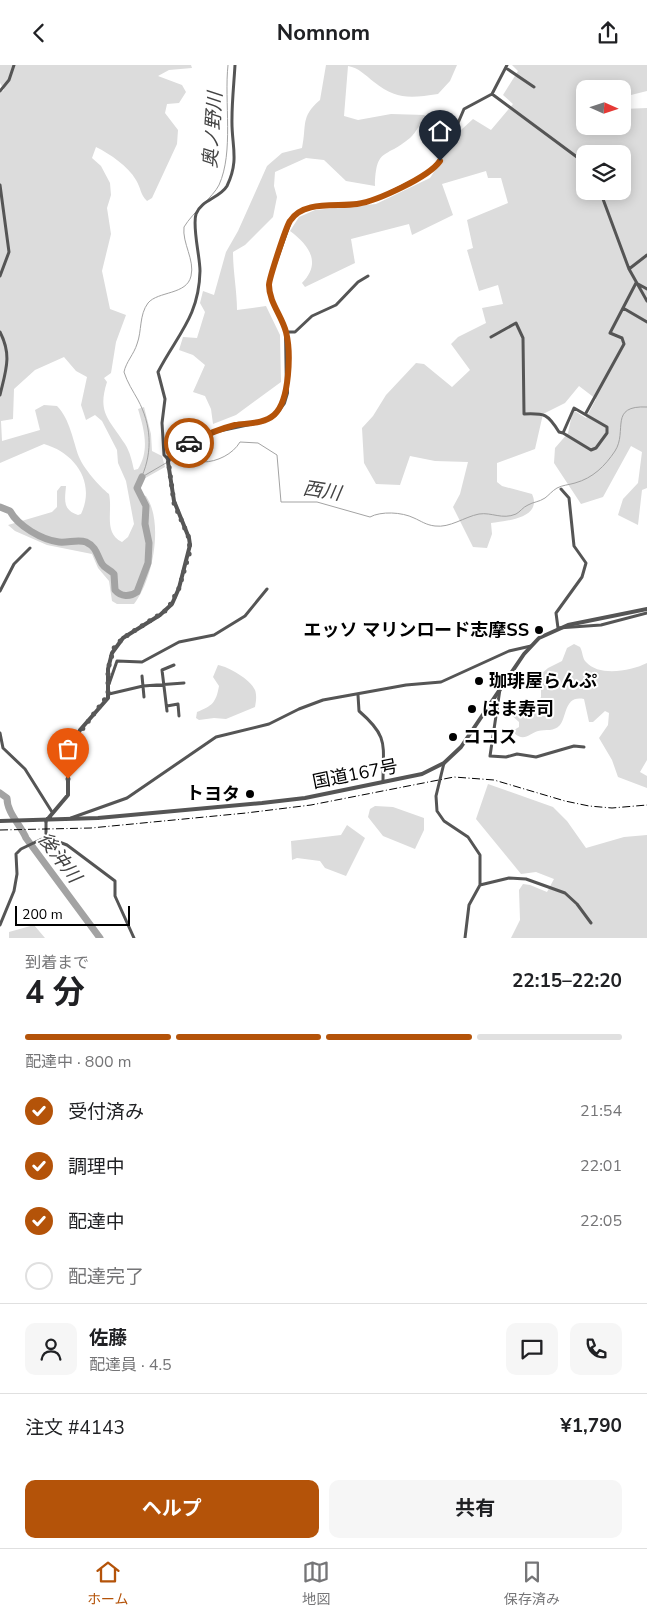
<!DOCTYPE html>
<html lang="ja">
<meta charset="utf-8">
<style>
:root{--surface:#fff;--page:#f6f6f6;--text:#202124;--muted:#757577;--line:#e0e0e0;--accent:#b45309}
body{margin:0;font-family:"Nunito Sans","Noto Sans JP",sans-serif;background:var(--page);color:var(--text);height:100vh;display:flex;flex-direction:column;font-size:19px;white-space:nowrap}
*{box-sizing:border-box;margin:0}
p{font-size:16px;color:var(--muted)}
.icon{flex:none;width:28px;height:28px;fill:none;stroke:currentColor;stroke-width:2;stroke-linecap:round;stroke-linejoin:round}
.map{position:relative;height:873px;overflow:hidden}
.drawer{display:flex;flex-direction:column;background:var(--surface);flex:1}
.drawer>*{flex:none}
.needle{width:32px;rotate:93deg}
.fabs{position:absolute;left:576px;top:15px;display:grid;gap:10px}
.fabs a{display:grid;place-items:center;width:55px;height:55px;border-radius:10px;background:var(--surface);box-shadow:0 2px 12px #0003;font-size:25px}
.scale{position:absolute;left:15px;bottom:12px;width:115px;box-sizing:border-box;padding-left:5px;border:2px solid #000;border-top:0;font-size:14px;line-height:18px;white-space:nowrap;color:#000;-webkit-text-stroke:4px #fff;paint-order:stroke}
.pin{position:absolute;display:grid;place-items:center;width:42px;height:42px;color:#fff;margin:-51px -21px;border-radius:50% 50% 50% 0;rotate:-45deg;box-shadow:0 0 5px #0007}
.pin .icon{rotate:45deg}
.courier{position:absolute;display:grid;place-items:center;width:50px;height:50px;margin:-25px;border:4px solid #b45309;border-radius:50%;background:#fff;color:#222;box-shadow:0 1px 6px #0007}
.headline em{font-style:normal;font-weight:700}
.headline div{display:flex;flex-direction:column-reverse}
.headline{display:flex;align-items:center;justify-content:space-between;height:85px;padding:0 25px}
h1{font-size:32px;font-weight:700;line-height:38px}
.bar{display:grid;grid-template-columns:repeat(4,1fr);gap:8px 5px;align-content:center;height:60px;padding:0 25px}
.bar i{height:6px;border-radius:4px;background:var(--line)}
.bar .on{background:var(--accent)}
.bar p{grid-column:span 4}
.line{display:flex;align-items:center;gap:12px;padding:0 25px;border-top:1px solid var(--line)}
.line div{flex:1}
.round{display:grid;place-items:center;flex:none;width:52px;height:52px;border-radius:10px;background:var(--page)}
ol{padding:0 25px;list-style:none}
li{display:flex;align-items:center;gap:15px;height:55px}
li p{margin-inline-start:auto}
li .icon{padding:5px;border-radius:50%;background:var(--accent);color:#fff;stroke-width:4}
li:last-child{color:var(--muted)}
li i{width:28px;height:28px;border:2px solid var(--line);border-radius:50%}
.primary-button{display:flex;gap:10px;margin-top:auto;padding:10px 25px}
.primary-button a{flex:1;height:58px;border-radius:10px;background:var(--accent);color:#fff;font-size:20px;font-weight:700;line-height:58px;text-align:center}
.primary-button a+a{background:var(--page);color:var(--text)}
header{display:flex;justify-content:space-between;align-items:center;height:65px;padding:0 25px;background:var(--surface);font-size:22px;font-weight:700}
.tab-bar{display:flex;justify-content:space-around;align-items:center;height:70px;border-top:1px solid var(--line);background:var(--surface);font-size:14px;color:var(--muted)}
.tab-bar a{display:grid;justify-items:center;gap:2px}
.tab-bar .on{color:var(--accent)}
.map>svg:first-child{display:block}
.green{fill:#dcdcdc;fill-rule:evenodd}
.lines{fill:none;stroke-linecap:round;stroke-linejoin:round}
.stream{stroke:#a3a3a3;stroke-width:1}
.river{stroke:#a3a3a3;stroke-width:7}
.minor{stroke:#555;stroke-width:3}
.tertiary{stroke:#555;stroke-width:4}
.rail{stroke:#000;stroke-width:1;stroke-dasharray:8 2.5 1 2.5;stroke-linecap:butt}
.done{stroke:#595959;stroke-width:5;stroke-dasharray:0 9}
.route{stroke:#b45309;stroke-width:6}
.poi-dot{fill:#000;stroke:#fff;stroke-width:2}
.labels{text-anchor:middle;stroke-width:4;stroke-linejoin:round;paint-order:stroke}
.poi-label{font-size:18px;font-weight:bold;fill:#000;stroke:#fff;text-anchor:start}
.street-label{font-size:18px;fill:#000;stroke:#fff}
.water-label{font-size:19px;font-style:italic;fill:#444;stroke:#fff}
</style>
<header><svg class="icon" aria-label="back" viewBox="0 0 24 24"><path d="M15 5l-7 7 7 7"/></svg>Nomnom<svg class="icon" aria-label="share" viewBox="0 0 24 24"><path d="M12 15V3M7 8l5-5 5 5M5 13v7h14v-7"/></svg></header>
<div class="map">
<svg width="647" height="873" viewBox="0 0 647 873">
<rect width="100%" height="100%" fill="#fff"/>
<path class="green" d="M0,0H191L192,3L169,5L158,11L182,20L186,27L179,38L167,39L165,48L178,65L177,79L152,133L147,136C140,129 141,123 136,115C128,101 110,89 96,82L92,93L101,101L110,118L111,130L107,143L111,169L102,206L110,244L126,250L116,277L111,308L104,313L107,317C97,348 109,354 125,379C130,387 132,396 134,405L138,404C150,385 144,364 138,344L144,342L151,369L152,386L162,391L165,402L140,416L138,424L141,430L146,431C164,457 153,515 134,539H117L112,536L109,516L98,503L92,489L47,480L15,466L8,460L52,447L57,442V426L61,421H66C65,434 62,445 78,450L81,449C96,417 75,388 44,379L0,398V28L4,25L0,18ZM64,292L76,306L87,312L81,340L86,355L95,350L102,356L117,385L118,398L126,416L134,459L128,472L122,477C103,468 113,446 109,429C99,421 84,404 79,392C73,376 70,354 57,341L44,340L35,345L40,365L2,376L1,356L13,354L14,324L35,305Z
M326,0H457L450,16L438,29C411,33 396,35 374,17C365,10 359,3 348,1L344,51L358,55L391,49L425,50C421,57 416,68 410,73C385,94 376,82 375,121L346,116L324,95L306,93L275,107L274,121L277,132L273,152L245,180L233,187C233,207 237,226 237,245L266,241L280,270L281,317L236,350L213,359L211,344L205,331L193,327L205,300L193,290L179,285L183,272L197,273L205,247L200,238L203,226L214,230L226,187L238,166L267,101L282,88L302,83C307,60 300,52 320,35Z
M512,0H647V26L623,32L622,24H585V38L579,36L576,43L578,51L585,53V61H622L623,44L647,43V423L642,425L638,460L618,450L623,434L638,418L642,387L631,381L603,432L581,439L554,398L555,383L568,368L573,345L586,353L596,334L579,321L565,338L543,349L535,384L497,398V417L502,421L532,429C543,453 506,456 491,458L492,469L487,483L473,482L453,442L460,429L468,397L435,396L410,391L400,420L376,419L364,398L362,363L373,351L386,330L416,298L424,299L452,322L470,305L451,279L458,272L486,258L482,243L503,239L498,220L479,226L467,185L473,183L467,155L508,138L501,113H488L486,106L442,119L453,150L412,170L409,159L351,174L355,198L305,222L302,218C322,198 309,180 290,166L299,152L315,145L376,139L430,113L461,65L473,54L491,65L513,39L503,30L518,6ZM585,89H622V126H585Z
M574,579L580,582C583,587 582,593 586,597C599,612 631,606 647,598V695L640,707L647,711V723L618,712L612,695L599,673L608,660L609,648L605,646L593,657H589L584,634C564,630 567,652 560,660C554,667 546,664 538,666C529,669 524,677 514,668V665L519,662V657L507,646V641L528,643L536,641L541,632V609L548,603L562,596L567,583Z
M218,600C229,602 250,614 255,625C257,631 256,636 255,642L226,654L214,653L199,655L196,653L197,647C212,641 216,638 219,621L213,612Z
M488,719L553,742L567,756L586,783L624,772L647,770V873H511L520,855L519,825L523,819L530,820L547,827L554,814L536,807L521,809L476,754Z
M375,741L393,742L424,753V765L415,784L383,771L368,752L370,744Z
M347,760L365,773L346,811L325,803L320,796L297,793L292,795L291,776L341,770Z
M34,860L45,873H9V867Z"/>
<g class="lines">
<path class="stream" d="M170,396L177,392L197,390L203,397C217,397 233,389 240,377L258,378L277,390L281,437H317L370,452C381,446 402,447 414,453C421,456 426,460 435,461C450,463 464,452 479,449C492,447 502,455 516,449C520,447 523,442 528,440C533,437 539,437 545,433C549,430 552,426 557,423C563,420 568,420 575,418C593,413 605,401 615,386C628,366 608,340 647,342
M142,411C153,386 151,359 138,335C133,326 127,317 124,307C126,297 134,289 137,279C142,266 139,250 148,238C158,226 187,230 191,211C195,195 182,178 184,162C193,147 213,132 219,120C234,87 224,37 228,0
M142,412L166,398"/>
<path class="river" d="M0,442L10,446C18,461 42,475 59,477C68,478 78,474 86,477C97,482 97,491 102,499C105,504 111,505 114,509L115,525C121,532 130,532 137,527L148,498L149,478L145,459L146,441L137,423L142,412
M0,728L7,733C7,748 20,759 26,773L100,873"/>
<path class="minor" d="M506,3L534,22
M0,26L9,15L14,0
M492,29L585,98
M0,120L9,187L0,211
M600,126L629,204L647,236
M629,204L647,190
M368,211L358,217L336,240L312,251L295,267H286L272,235L269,217L291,155L298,147L315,141L357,139L374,135L430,107L446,86L464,44L492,29L507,0
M638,219L647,224
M623,243L647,257
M0,267C12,290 6,305 0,330
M491,272L516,258L523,273L524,349C545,348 548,349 559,367L563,368
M574,343L607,362V368L596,383L591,385L563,368Z
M586,348L624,279L622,273L610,268L636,218
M168,394L164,390L162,358L165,334L158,307C177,270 199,252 200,206C200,191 192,162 196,149C201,135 220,133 227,121C240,94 231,80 232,53C232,36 234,18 235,0
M561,424L569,433L574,481L586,498L582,512L556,548L558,563L601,560L647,548
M0,526L14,499L30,483
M142,611L144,632
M109,619L117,596L142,597L179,577L214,570L245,551L267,524
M500,624L490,691L506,692L517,689L536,692L574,681L584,682
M109,629L143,621L184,618
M358,630L359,646C389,672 383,679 383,717
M167,641L178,639L179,651
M167,646L162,605L174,600
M0,668L3,683L25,704L52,747
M444,698L436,731L437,746L444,756L468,772L480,790V820L469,840L465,873
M71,753L127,733L216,672L269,659L299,644L323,635L406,620L441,617L509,586L531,581
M46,756V772
M480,820L509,813L526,814L565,828L577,839L591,858
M0,860L14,826L17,809L16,789L21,784L46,772L67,780L115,816V831L134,873"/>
<path class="tertiary" d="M0,756L98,753L262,738L305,733L422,709L444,698L461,682L524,589L539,573L568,560L647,544
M46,756L68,730V701L72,683L80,665L108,633V604L112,588L123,573L160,550L172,539L179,523L190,480L189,473L174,436L168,397L170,390L217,366L264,356L275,350L284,338L287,328L286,267"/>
<path class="rail" d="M0,765L91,763L246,748L311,740L454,712L494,715L565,736L589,741L612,743L647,740"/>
</g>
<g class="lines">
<path class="done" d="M68,714L69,694L75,674L108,630V604L114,583L123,573L168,544L179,523L190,486L189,473L174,438L168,394L170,390L189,378"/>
<path class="route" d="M189,378C203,371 219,364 235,360C247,358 264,359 274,350C290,336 291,287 286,267C282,251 269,237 269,220C269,214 286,162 290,156C303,135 336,142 357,139C377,136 429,112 440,96"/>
</g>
<g class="poi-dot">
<circle cx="539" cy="565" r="5"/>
<circle cx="479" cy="616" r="5"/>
<circle cx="472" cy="644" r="5"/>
<circle cx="453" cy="672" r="5"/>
<circle cx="250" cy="729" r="5"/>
</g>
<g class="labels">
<g class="poi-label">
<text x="529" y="571" text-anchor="end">エッソ マリンロード志摩SS</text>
<text x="489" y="622">珈琲屋らんぷ</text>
<text x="482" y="650">はま寿司</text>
<text x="463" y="678">ココス</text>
<text x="240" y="735" text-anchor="end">トヨタ</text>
</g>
<g class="street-label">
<text transform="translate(355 709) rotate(-11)" y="6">国道167号</text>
</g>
<g class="water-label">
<text transform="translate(212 65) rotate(-86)" y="7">奥ノ野川</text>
<text transform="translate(322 425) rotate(9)" y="7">西川</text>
<text transform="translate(60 792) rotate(53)" y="7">後沖川</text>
</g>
</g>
</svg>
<div class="fabs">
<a><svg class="needle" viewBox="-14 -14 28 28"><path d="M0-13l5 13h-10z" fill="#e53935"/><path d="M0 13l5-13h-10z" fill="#757577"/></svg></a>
<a><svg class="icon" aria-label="layers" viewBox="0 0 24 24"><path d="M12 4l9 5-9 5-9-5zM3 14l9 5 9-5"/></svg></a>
</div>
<div class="scale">200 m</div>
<div class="pin" style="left:68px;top:714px;background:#ea580c"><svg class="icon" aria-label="bag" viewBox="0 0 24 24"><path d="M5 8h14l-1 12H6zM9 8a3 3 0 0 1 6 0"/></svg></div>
<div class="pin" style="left:440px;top:96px;background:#1f2937"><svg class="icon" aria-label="home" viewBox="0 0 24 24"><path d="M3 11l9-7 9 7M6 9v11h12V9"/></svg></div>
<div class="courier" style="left:189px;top:378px"><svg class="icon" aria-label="car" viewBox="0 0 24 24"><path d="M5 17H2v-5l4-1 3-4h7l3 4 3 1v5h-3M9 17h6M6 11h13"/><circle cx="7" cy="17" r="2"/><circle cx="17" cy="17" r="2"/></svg></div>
</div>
<section class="drawer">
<div class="headline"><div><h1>4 分</h1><p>到着まで</p></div><em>22:15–22:20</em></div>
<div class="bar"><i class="on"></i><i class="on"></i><i class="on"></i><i></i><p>配達中 · 800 m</p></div>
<ol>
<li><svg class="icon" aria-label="check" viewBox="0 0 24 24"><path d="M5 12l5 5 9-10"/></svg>受付済み<p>21:54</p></li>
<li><svg class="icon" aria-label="check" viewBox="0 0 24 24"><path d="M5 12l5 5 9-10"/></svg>調理中<p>22:01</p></li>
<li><svg class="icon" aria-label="check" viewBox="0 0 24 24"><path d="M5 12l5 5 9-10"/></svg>配達中<p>22:05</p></li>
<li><i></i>配達完了</li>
</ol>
<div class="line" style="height:90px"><a class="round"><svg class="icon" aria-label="person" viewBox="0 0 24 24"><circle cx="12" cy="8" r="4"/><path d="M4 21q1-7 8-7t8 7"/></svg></a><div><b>佐藤</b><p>配達員 · 4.5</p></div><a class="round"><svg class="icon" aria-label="chat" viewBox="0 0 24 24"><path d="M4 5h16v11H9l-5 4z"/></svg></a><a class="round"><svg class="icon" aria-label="phone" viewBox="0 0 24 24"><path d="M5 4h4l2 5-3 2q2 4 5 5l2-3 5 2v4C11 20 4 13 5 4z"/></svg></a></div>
<div class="line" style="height:65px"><div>注文 #4143</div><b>¥1,790</b></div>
<div class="primary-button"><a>ヘルプ</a><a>共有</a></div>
</section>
<nav class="tab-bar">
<a class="on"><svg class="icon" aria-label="home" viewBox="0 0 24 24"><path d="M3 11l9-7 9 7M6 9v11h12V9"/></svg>ホーム</a>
<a><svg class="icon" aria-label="map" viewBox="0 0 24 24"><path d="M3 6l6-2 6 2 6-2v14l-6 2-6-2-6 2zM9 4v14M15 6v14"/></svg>地図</a>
<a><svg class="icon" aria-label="saved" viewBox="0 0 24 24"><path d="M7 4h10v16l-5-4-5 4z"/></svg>保存済み</a>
</nav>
